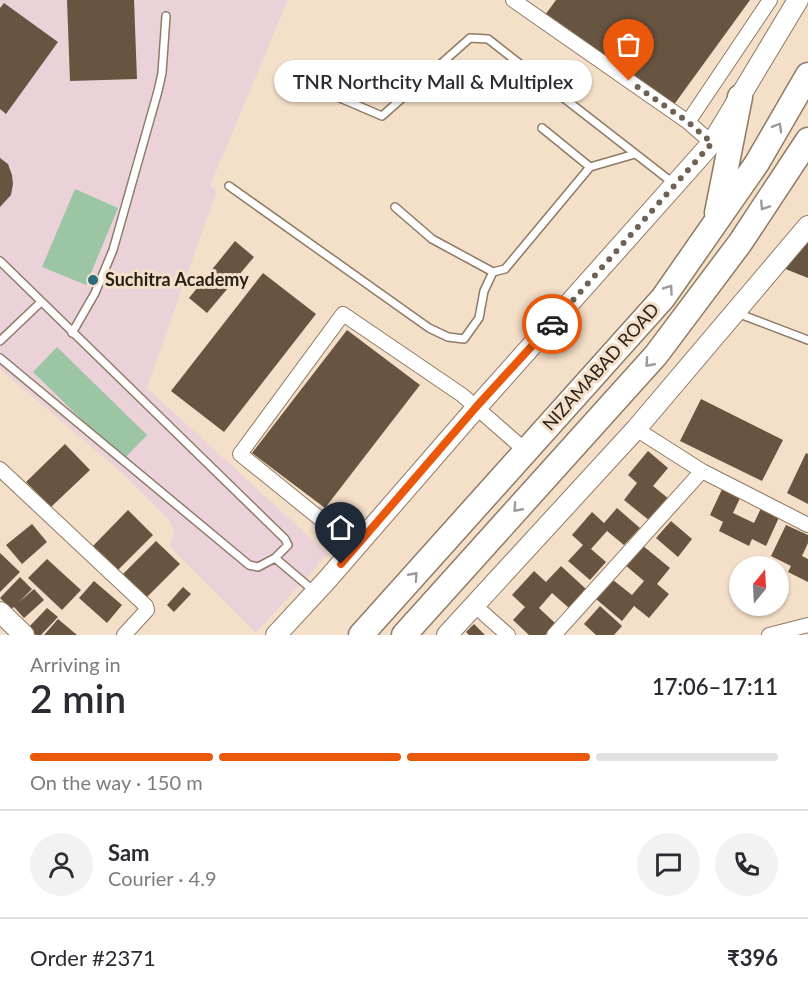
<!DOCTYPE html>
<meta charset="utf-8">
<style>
:root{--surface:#fff;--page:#f2f2f3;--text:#2b2b33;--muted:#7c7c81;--line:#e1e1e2;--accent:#ea580c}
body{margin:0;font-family:Lato,sans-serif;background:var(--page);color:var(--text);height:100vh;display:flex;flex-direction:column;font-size:22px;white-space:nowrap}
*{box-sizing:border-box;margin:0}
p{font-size:20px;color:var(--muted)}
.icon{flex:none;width:33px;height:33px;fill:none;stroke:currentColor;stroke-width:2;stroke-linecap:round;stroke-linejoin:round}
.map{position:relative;height:635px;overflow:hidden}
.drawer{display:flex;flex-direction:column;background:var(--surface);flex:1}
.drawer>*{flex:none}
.needle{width:39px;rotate:18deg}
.fabs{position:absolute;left:729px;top:556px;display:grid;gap:12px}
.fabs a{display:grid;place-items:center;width:60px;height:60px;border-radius:50%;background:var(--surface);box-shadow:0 2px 4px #0004;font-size:30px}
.pin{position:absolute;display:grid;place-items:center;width:51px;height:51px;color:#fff;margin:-62px -26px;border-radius:50% 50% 50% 0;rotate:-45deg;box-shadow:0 0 6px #0007}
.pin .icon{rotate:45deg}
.courier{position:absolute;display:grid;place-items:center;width:60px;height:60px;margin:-30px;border:4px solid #ea580c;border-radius:50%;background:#fff;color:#222;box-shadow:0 2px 8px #0007}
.bubble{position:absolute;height:42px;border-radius:21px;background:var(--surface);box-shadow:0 2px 4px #0004;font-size:20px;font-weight:600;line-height:42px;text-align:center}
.overview em{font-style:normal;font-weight:600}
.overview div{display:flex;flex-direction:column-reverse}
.overview{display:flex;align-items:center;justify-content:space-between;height:102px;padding:0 30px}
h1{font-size:39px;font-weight:600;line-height:45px}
.bar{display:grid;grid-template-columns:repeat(4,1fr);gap:9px 6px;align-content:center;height:72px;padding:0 30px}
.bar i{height:8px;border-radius:4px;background:var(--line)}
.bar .on{background:var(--accent)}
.bar p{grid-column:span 4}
.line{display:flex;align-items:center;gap:15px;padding:0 30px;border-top:2px solid var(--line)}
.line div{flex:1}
.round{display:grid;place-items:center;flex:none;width:63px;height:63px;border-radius:32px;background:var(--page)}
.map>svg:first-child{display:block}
.education{fill:#ebd2d9}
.green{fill:#9cc5a4}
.building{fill:#675541}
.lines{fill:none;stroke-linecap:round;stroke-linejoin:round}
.lane-casing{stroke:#8e7b66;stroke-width:10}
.street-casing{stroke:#8e7b66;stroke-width:16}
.secondary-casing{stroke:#8e7b66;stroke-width:22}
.highway-casing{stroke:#8e7b66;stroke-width:27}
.lane{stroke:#fff;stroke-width:7}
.street{stroke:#fff;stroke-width:14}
.secondary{stroke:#fff;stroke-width:20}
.highway{stroke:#fff;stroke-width:24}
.oneway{stroke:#9e9a97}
.done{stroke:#6f6255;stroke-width:6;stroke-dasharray:0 10.8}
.route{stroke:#ea580c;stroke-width:8}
.poi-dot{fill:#296c7e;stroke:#f4dfc8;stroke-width:2}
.labels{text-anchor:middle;stroke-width:6;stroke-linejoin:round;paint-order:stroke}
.poi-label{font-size:18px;font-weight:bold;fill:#271f17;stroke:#f4dfc8;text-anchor:start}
.street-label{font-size:18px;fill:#271f17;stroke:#f4dfc8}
</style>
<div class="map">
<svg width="808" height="635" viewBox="0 0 808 635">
<rect width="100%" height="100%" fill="#f4dfc8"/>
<path class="education" d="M0,0H288L210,186L217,190L147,388L328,554L256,633L169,546L175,531L168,519L121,472L0,369Z"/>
<path class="green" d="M75,189L118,208L86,285L42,267Z
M57,347L147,435L123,460L33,372Z"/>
<path class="building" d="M67,0H134L137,79L70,81Z
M556,0H750L673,106L545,15Z
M4,3L58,42L6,114L0,109V8Z
M0,158L8,164L12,175L13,184L11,195L0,207Z
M808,239V278L783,268Z
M235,241L254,257L207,313L189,298Z
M263,273L316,314L224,432L171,391Z
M347,330L420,385L325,508L252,453Z
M701,399L783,440L762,481L680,441Z
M65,444L90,470L51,507L26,482Z
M648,451L668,468L653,486L669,499L650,521L624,500L637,483L628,475Z
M806,453L808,454V504L787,493Z
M724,485L742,494L733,513L754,523L763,504L781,513L766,546L752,539L749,546L719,531L723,522L710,515Z
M617,508L640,528L624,545L607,531L591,549L606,562L590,580L568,561L583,545L572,535L592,512L604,523Z
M128,510L153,535L117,571L93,546Z
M671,521L692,539L678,557L656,538Z
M32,524L47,542L22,564L6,545Z
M786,525L808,535V543L802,556L808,559V582L788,572L791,566L771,556Z
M156,541L180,564L144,600L120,577Z
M642,545L670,568L657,584L669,594L649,618L634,606L622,621L596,599L613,580L632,595L644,581L625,565Z
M0,553L20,572L0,592Z
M47,559L81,590L62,610L28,578Z
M561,566L586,589L569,608L552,593L539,608L555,623L545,635H529L513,620L525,607L512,595L534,571L546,582Z
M20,577L32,589L18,603L34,589L44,600L24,618L14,607L11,609L0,598Z
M94,581L122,605L107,623L79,598Z
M183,587L191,594L174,612L167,605Z
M600,606L622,626L614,635H596L584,624Z
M47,608L58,617L41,635H36L28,628Z
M58,619L77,635H44Z
M474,624L485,635H469L466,632Z"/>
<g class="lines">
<g class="lane-casing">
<path id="lane" d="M326,81L340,98L382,116L470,38L488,39L673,183
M542,128L590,167
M229,186L429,328L448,337L464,339L479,318L484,291L493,272
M395,207L432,239L493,272L505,269L590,167L635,154
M0,261L285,539L288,545L275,558L258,567L249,565L0,358
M737,313L808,340
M72,333L95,293L113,250L158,91L162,73L166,16
M0,341L41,302
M275,558L314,591"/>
</g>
<g class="street-casing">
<path id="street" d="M513,0L688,122L712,143
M688,122L770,0
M0,469L146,606L147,610L124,635
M702,471L808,525
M355,547L240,454L343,314L462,395L526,451
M474,605L508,635
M554,635L702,471L636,429
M769,635L808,625"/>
</g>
<g class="secondary-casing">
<path id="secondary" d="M0,612L24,635
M276,635L326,581L477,407L712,143L798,0
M447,635L636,429L808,226"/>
</g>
<g class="highway-casing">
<path id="highway" d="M717,213L740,97
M361,635L663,298L757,163L808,75
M404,635L656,355L740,243L808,140"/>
</g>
<use href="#lane" class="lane"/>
<use href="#street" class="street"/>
<use href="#secondary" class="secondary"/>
<use href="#highway" class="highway"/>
</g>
<defs><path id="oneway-chevron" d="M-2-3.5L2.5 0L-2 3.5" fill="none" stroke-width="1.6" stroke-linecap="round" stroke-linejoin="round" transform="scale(1.5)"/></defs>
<g class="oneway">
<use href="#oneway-chevron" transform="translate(778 127) rotate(-60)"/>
<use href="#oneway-chevron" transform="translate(764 206) rotate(123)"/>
<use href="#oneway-chevron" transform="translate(669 289) rotate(-55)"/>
<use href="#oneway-chevron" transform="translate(649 363) rotate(132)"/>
<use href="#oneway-chevron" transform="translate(517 508) rotate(132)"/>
<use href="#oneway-chevron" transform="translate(414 576) rotate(-48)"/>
</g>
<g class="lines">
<path class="done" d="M552,324L712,143L688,122L629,81"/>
<path class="route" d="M341,564L477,406L552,324"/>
</g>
<circle class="poi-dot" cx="93" cy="280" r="6"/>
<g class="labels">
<g class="poi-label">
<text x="105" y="286">Suchitra Academy</text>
</g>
<g class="street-label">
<text transform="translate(601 367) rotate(-48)" y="6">NIZAMABAD ROAD</text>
</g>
</g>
</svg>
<div class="fabs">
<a><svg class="needle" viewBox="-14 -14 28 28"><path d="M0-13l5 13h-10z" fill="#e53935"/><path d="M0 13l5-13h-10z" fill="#7c7c81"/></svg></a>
</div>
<div class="pin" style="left:629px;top:81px;background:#ea580c"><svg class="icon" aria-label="bag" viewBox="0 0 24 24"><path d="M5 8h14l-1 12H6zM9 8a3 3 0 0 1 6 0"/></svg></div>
<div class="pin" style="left:341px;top:564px;background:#1f2937"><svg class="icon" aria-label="home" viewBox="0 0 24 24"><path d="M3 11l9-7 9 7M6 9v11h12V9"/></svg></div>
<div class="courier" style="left:552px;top:324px"><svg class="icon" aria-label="car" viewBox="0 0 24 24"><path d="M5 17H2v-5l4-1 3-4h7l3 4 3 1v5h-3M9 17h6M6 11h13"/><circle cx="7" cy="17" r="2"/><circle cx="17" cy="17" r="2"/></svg></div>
<div class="bubble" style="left:274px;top:60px;width:318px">TNR Northcity Mall &amp; Multiplex</div>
</div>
<section class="drawer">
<div class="overview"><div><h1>2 min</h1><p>Arriving in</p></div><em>17:06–17:11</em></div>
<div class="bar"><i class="on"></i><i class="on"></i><i class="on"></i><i></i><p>On the way · 150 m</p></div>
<div class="line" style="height:108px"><a class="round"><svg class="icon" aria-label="person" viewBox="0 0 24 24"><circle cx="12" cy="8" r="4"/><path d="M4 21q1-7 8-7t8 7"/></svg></a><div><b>Sam</b><p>Courier · 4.9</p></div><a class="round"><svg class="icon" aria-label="chat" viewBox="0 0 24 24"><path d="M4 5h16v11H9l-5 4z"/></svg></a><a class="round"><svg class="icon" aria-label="phone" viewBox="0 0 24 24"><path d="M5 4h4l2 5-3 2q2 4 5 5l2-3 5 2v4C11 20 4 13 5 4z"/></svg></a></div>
<div class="line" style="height:78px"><div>Order #2371</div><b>₹396</b></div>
</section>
